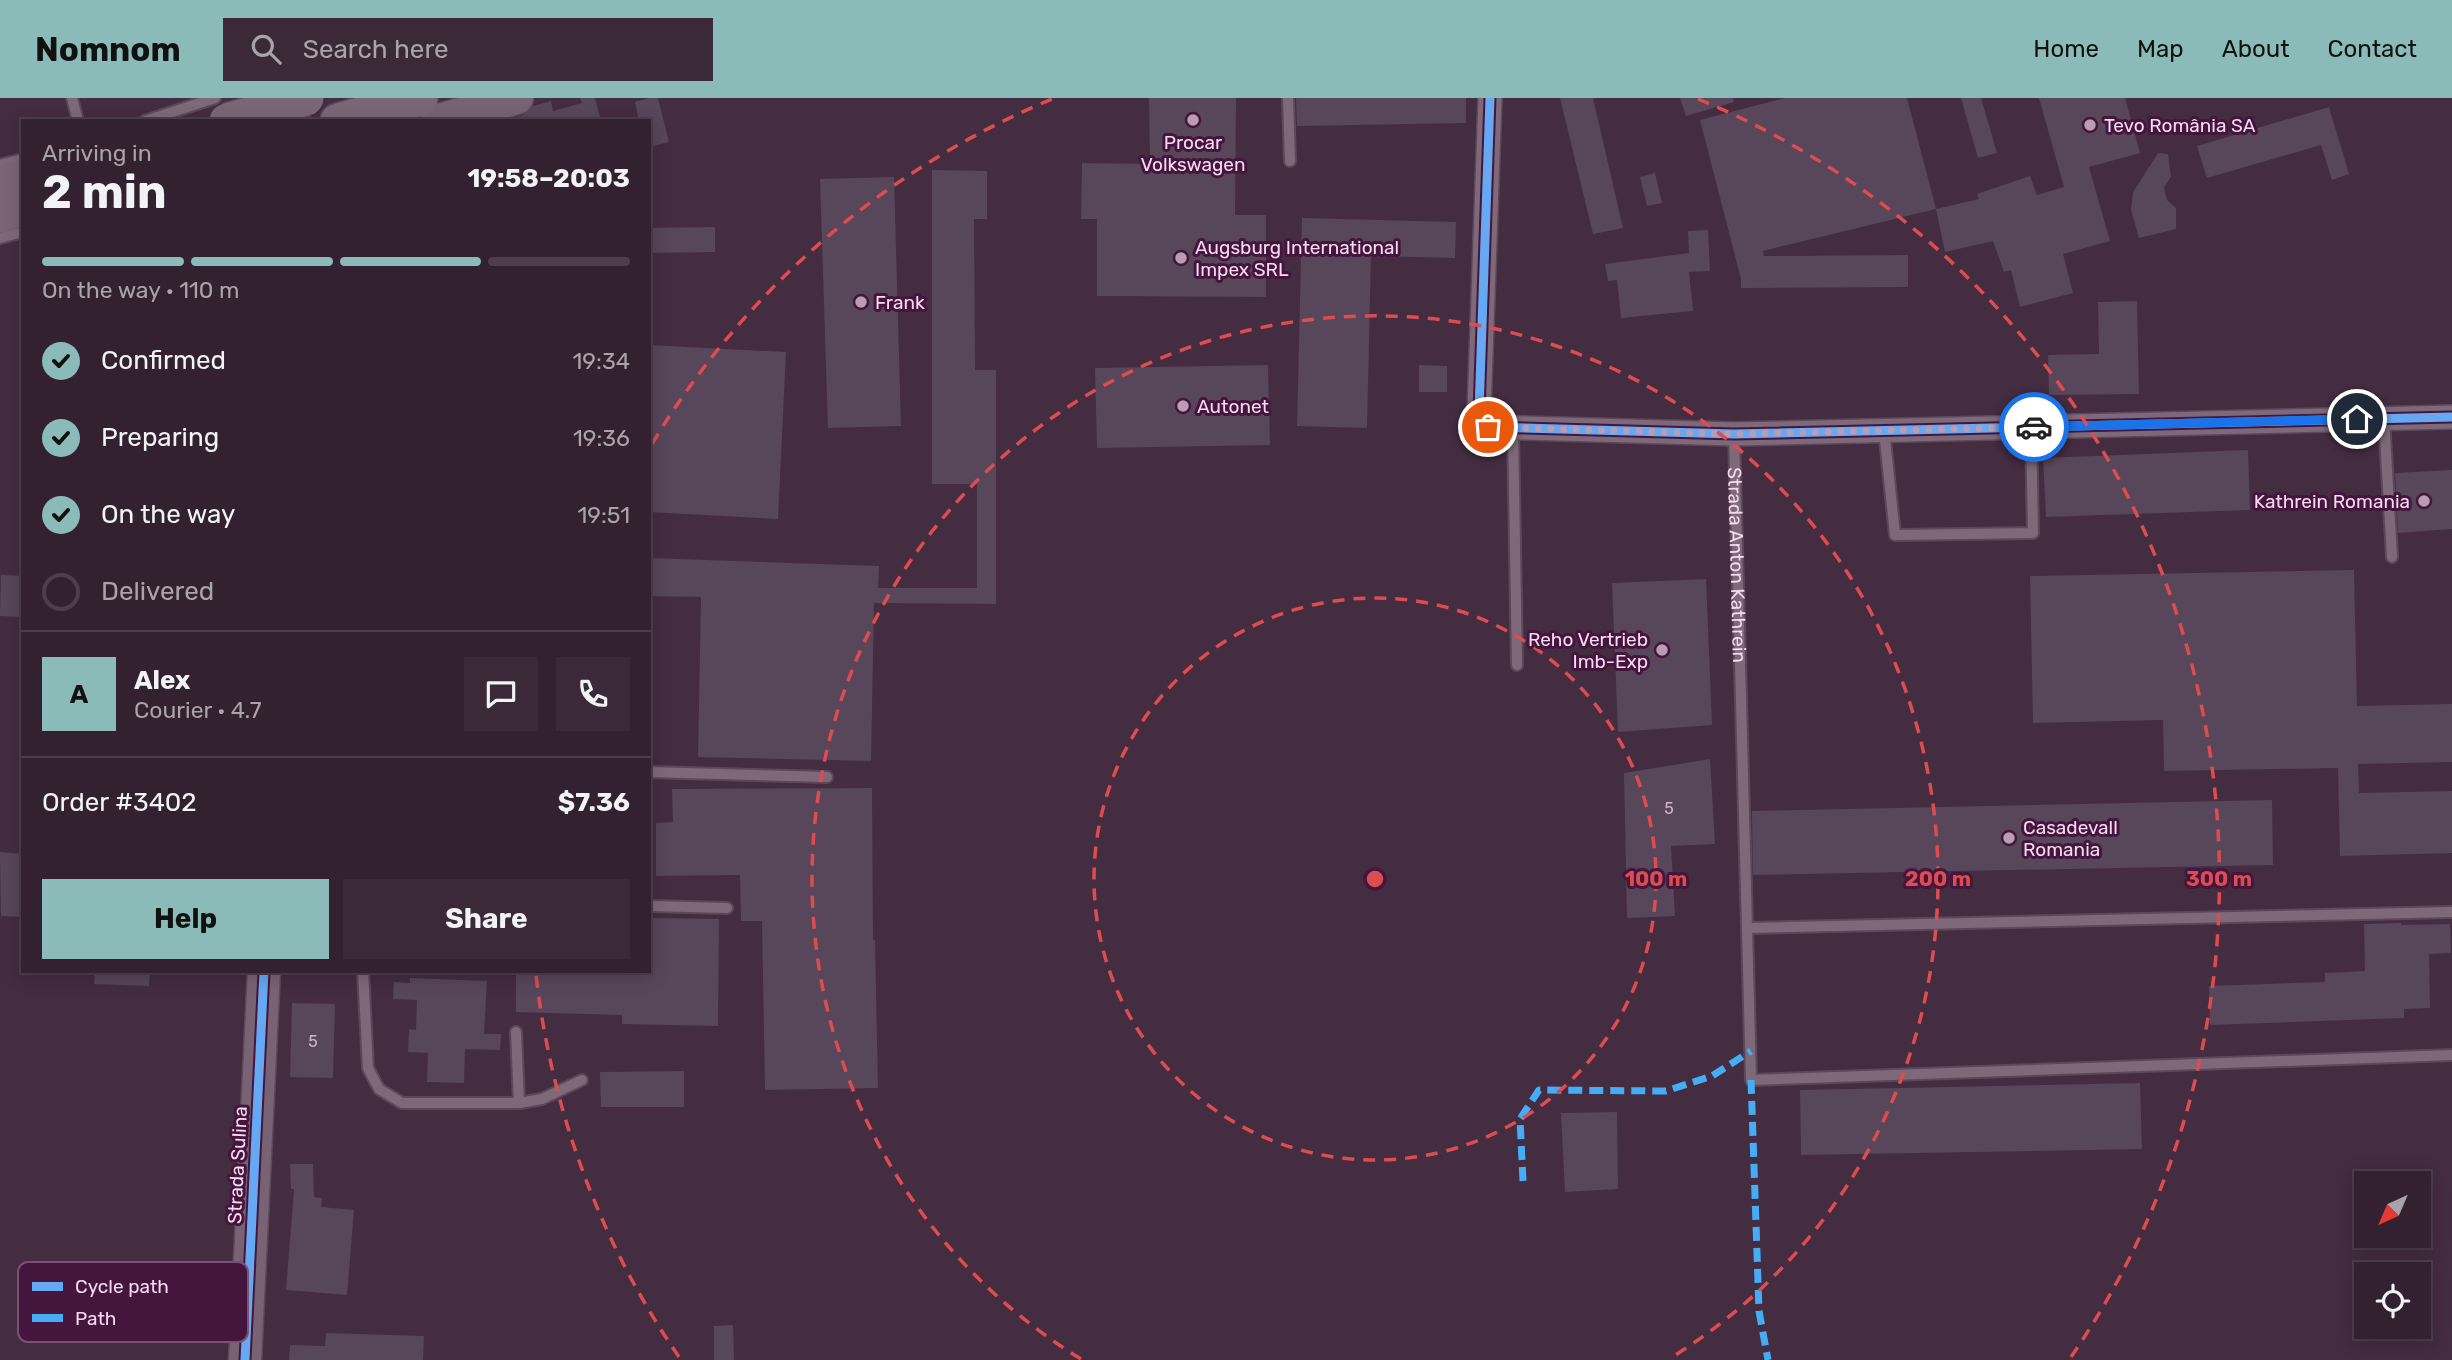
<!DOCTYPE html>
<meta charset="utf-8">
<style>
:root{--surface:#332131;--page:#3b2939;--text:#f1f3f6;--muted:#a9a3ab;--line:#4e3e4d;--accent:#8bbbb9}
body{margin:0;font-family:Rubik,sans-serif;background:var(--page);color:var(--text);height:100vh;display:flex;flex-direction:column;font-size:26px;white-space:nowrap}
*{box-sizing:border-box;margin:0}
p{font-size:23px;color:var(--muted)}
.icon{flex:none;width:38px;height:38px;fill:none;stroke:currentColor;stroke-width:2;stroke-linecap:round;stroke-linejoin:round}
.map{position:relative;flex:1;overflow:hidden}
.details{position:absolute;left:21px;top:21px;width:630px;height:854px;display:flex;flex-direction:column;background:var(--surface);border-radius:0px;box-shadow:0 4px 18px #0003,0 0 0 2px var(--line)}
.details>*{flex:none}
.needle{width:46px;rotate:224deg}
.tools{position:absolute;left:2354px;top:1073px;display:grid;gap:14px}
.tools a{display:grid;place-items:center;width:77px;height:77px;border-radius:0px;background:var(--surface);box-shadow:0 4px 18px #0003,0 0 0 2px var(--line);font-size:35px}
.pin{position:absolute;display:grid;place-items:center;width:60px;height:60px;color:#fff;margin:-30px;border:4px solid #fff;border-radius:50%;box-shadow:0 2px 7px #0007}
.courier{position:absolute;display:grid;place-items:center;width:70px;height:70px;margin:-35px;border:5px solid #1a73e8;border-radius:50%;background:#fff;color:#222;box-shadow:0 2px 9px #0007}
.headline em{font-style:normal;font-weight:700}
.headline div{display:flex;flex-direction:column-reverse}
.headline{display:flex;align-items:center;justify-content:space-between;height:119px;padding:0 21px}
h1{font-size:46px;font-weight:700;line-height:52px}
.bar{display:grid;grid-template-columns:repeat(4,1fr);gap:10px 7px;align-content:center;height:84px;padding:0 21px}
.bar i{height:9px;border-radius:5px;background:var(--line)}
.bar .on{background:var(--accent)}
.bar p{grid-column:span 4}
.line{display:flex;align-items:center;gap:18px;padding:0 21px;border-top:2px solid var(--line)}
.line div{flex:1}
.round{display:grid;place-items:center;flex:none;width:74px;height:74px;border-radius:0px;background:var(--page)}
ol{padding:0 21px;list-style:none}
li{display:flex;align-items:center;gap:21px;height:77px}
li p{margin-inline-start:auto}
li .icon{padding:7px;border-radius:50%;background:var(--accent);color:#111;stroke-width:4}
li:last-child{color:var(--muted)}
li i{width:38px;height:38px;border:4px solid var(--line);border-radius:50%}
.primary-button{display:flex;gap:14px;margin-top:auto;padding:14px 21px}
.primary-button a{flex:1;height:80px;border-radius:0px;background:var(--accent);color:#111;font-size:28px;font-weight:700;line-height:80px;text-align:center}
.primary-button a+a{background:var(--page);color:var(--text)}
header{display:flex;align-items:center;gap:42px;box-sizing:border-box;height:98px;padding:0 35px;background:var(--accent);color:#111}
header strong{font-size:33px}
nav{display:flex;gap:38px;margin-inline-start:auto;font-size:24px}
.search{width:490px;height:63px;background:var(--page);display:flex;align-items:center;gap:18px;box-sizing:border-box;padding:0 24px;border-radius:0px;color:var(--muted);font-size:26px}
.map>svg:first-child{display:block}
.building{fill:#58465a}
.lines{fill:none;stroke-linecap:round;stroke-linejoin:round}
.lane-casing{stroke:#5d485a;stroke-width:14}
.street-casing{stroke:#5d485a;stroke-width:26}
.secondary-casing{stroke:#5d485a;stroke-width:35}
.primary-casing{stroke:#5d485a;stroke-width:38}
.lane{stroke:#7e697a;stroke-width:10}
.street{stroke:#7e697a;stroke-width:23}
.secondary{stroke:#786375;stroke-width:32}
.primary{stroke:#7b6678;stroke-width:35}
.primary-bridge-casing{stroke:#5d485a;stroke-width:38;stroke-linecap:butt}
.primary-bridge{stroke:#7b6678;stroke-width:35}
.quiet{stroke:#46acf6;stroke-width:7;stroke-dasharray:14 7;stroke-linecap:butt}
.cycleway-casing{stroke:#44163e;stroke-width:13}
.cycleway{stroke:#66a8f1;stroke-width:9}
.done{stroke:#b89db3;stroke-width:7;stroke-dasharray:0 12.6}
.route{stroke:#1a73e8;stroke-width:9}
.ring{fill:none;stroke:#dd4c50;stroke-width:3.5;stroke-dasharray:12 9}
.poi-dot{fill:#b89db3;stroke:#44163e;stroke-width:2.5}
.labels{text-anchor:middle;stroke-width:6;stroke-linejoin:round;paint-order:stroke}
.number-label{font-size:16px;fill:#cfb5cb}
.poi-label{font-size:19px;fill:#f7daf1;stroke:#44163e;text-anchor:start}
.street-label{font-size:19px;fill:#f7daf1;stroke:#44163e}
.key{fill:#44163e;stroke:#7a5174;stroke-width:2}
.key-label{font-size:19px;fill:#f7daf1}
.centre{fill:#dd4c50;stroke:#44163e;stroke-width:3.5}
.ring-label{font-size:21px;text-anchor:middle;font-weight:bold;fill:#dd4c50;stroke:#44163e;stroke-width:6;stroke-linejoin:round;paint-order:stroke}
</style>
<header>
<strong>Nomnom</strong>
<div class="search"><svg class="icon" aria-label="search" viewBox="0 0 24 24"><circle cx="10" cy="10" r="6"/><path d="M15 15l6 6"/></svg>Search here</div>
<nav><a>Home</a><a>Map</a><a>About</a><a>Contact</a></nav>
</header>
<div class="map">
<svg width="2452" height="1262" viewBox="0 0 2452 1262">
<rect width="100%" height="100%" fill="#442c41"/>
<path class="building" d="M580,0H595L601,23H504L523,17L533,8L551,3L553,13L582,5Z
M649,0H658L669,44L649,49V23H639L635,4Z
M1149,0H1236L1235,117H1266V199L1097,198V121H1081L1082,65L1150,66Z
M1296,0H1466V25L1297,28Z
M1560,0H1593L1623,130L1593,136Z
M1680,0H1733L1734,4L1686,18Z
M1785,0H1907L1936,111L1763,153L1764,158L1908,157V189L1741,190V181L1700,22Z
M1961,0H1981L1997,55L1978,60Z
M2039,0H2125L2140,55L2089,69L2110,143L2063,156L2073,195L2020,209L2011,172L2004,174L1993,143L1945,154L1936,111L1979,101L1977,96L2030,78L2037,97L2064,89Z
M2329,9L2349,76L2332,82L2321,47L2207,80L2197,48Z
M2158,55L2168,56L2171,79L2164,89L2167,102L2176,110V131L2139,140L2131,112L2133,94Z
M932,72L987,73V121H974L975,272H996V506L874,505L871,663L698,659L701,499L649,498V460L879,468L878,490H977V386H932Z
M1655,75L1662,105L1647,108L1640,79Z
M894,79L901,328L828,330L820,81Z
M1302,120L1456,124L1455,160L1371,158L1367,330L1297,328Z
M715,129V154L649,155V130Z
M1708,132L1710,173L1689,174L1693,213L1621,220L1617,182L1608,183L1605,166L1689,155L1688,133Z
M2137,203L2139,296L2049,297L2048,257L2099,256L2098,204Z
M649,247L786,254L778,421L649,414Z
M1268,267L1270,347L1097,350L1095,270Z
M1419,267L1447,268V294H1419Z
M2248,352L2250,412L2046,419L2043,360Z
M2452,372V431L2398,435L2395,375Z
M2354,472L2357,608L2452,606V664L2358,666L2359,695L2452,693V755L2340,758L2338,670L2164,673L2163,622L2033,625L2030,478Z
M1,477L23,478V519L0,518Z
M1706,481L1712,627L1618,634L1612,485Z
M1710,661L1715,746L1671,748L1675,818L1627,820L1624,675Z
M872,690L873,842H875L878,990L765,992L762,823H741L740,777L656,778V725L673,724L672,691Z
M2272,702L2273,767L1753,777L1752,713Z
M0,754L23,756V819L1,818Z
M649,820L719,821L718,928L622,926V917L516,914V873H649Z
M2401,825V827L2450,826L2451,855L2429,856L2430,910L2404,911V920L2210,927L2209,888L2325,884V875L2365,873L2364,826Z
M95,873H150L149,888L94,886Z
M410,880L487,883L484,936H501L500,952L465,951L464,985L427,984L428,955L408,954L409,931L416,932L417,902L393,901L394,884L410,885Z
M292,905L335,906L333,980L290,979Z
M684,973V1009H601L600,974Z
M2140,985L2142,1051L1801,1057L1800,992Z
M1617,1014L1618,1091L1565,1094L1561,1015Z
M290,1066H313L314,1099L322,1100L321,1109L354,1112L347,1197L286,1192L294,1091H291Z
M733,1227L734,1262H714V1228Z
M326,1235L424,1238L423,1262H289L290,1247L325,1248Z"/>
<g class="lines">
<g class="lane-casing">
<g id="lane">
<path d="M72,0L78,23"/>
<path d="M1288,0L1290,63"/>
<path d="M145,23L215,0"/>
<path d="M0,67L23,61"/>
<path d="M0,140L23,134"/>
<path d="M2384,320L2392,459"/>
<path d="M1513,330L1517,567"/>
<path d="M1884,332L1895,437L2033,435L2031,329"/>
<path id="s1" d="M1734,336L1751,982L2452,957"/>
<path d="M649,674L827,679"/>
<path d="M649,808L727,810"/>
<path d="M1747,830L2452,814"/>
<path d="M363,873L368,970L379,991L402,1005H519L542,1001L582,982"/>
<path d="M516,934L519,1005"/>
</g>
</g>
<g class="street-casing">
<path id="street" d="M1490,0L1479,313L1481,323L1488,329L1734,336L2452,319"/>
</g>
<g class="secondary-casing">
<path id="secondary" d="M436,23L517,0
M245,1262L264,873"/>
</g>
<g class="primary-casing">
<path id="primary" d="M338,23L420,0
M0,86L23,79
M0,117L23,110"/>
</g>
<use href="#lane" class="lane"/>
<use href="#street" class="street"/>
<use href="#secondary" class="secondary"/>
<use href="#primary" class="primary"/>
<g class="primary-bridge-casing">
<path id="primary-bridge" d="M227,23L306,0"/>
</g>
<use href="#primary-bridge" class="primary-bridge"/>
<path class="quiet" d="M1751,982L1759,1213L1768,1262
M1523,1083L1520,1021L1539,992L1666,993L1712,978L1751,953"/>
<g class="cycleway-casing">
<path id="cycleway" d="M1490,0L1479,313L1481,323L1488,329L1734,336L2452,319
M245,1262L264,873"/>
</g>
<use href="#cycleway" class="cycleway"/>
</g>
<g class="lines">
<path class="done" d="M1488,329L1734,336L2034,329"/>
<path class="route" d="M2034,329L2357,321"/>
</g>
<g class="ring">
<circle cx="1375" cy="781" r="281"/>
<path d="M1081 1261A563 563 0 1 1 1669 1261"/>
<path d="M679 1259A844 844 0 0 1 536 877M652 346A844 844 0 0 1 1052 1M1698 1A844 844 0 0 1 2071 1259"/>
</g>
<g class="poi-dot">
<circle cx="1193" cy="22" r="7"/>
<circle cx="2090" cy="27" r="7"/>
<circle cx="1181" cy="160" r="7"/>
<circle cx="861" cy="204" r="7"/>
<circle cx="1183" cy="308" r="7"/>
<circle cx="2424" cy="403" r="7"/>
<circle cx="1662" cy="552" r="7"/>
<circle cx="2009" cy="740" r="7"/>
</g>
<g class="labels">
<g class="number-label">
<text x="1669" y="716">5</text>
<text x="313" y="949">5</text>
</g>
<g class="poi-label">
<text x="2104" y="34">Tevo România SA</text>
<text x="1193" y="51" text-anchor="middle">Procar<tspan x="1193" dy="22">Volkswagen</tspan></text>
<text x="1195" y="156">Augsburg International<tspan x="1195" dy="22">Impex SRL</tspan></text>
<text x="875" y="211">Frank</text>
<text x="1197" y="315">Autonet</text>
<text x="2410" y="410" text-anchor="end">Kathrein Romania</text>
<text x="1648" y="548" text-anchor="end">Reho Vertrieb<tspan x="1648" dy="22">Imb-Exp</tspan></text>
<text x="2023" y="736">Casadevall<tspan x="2023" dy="22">Romania</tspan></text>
</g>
<g class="street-label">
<text dy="7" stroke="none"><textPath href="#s1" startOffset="131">Strada Anton Kathrein</textPath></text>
<text transform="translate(237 1067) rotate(-87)" y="7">Strada Sulina</text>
</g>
</g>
<rect x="18" y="1164" width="230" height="80" rx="10" class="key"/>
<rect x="32" y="1184" width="31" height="9" fill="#66a8f1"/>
<rect x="32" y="1216" width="31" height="8" fill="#46acf6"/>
<g class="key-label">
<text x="75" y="1195">Cycle path</text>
<text x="75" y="1227">Path</text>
</g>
<circle cx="1375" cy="781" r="10" class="centre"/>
<g class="ring-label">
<text x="1656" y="788">100 m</text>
<text x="1938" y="788">200 m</text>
<text x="2219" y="788">300 m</text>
</g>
</svg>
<div class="tools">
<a><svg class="needle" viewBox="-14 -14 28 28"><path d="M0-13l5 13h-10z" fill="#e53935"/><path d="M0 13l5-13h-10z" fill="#a9a3ab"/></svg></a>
<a><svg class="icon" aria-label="locate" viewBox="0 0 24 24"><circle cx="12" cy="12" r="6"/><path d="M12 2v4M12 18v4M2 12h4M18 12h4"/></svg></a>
</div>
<div class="pin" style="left:1488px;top:329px;background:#ea580c"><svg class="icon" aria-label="bag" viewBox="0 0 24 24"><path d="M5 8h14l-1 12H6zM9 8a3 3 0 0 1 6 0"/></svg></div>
<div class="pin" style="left:2357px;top:321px;background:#1f2937"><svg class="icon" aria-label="home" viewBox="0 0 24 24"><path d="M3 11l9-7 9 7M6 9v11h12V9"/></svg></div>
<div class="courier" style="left:2034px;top:329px"><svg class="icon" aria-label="car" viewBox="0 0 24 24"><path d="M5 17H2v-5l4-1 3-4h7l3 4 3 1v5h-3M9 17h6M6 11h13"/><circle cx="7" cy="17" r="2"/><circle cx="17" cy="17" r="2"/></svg></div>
<section class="details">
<div class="headline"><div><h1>2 min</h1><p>Arriving in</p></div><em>19:58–20:03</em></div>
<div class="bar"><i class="on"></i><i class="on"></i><i class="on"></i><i></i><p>On the way · 110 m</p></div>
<ol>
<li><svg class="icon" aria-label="check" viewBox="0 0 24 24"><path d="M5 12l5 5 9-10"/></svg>Confirmed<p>19:34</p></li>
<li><svg class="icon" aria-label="check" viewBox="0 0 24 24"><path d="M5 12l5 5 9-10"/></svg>Preparing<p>19:36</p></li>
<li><svg class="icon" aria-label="check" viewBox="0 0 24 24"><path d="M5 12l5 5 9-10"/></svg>On the way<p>19:51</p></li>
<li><i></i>Delivered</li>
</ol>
<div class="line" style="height:126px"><b class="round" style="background:var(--accent);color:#111">A</b><div><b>Alex</b><p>Courier · 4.7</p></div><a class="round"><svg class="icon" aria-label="chat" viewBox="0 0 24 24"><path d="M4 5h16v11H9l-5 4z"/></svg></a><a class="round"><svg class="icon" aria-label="phone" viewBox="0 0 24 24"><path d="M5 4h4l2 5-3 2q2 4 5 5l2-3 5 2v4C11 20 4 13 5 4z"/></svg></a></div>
<div class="line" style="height:91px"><div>Order #3402</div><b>$7.36</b></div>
<div class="primary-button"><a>Help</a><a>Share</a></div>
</section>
</div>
